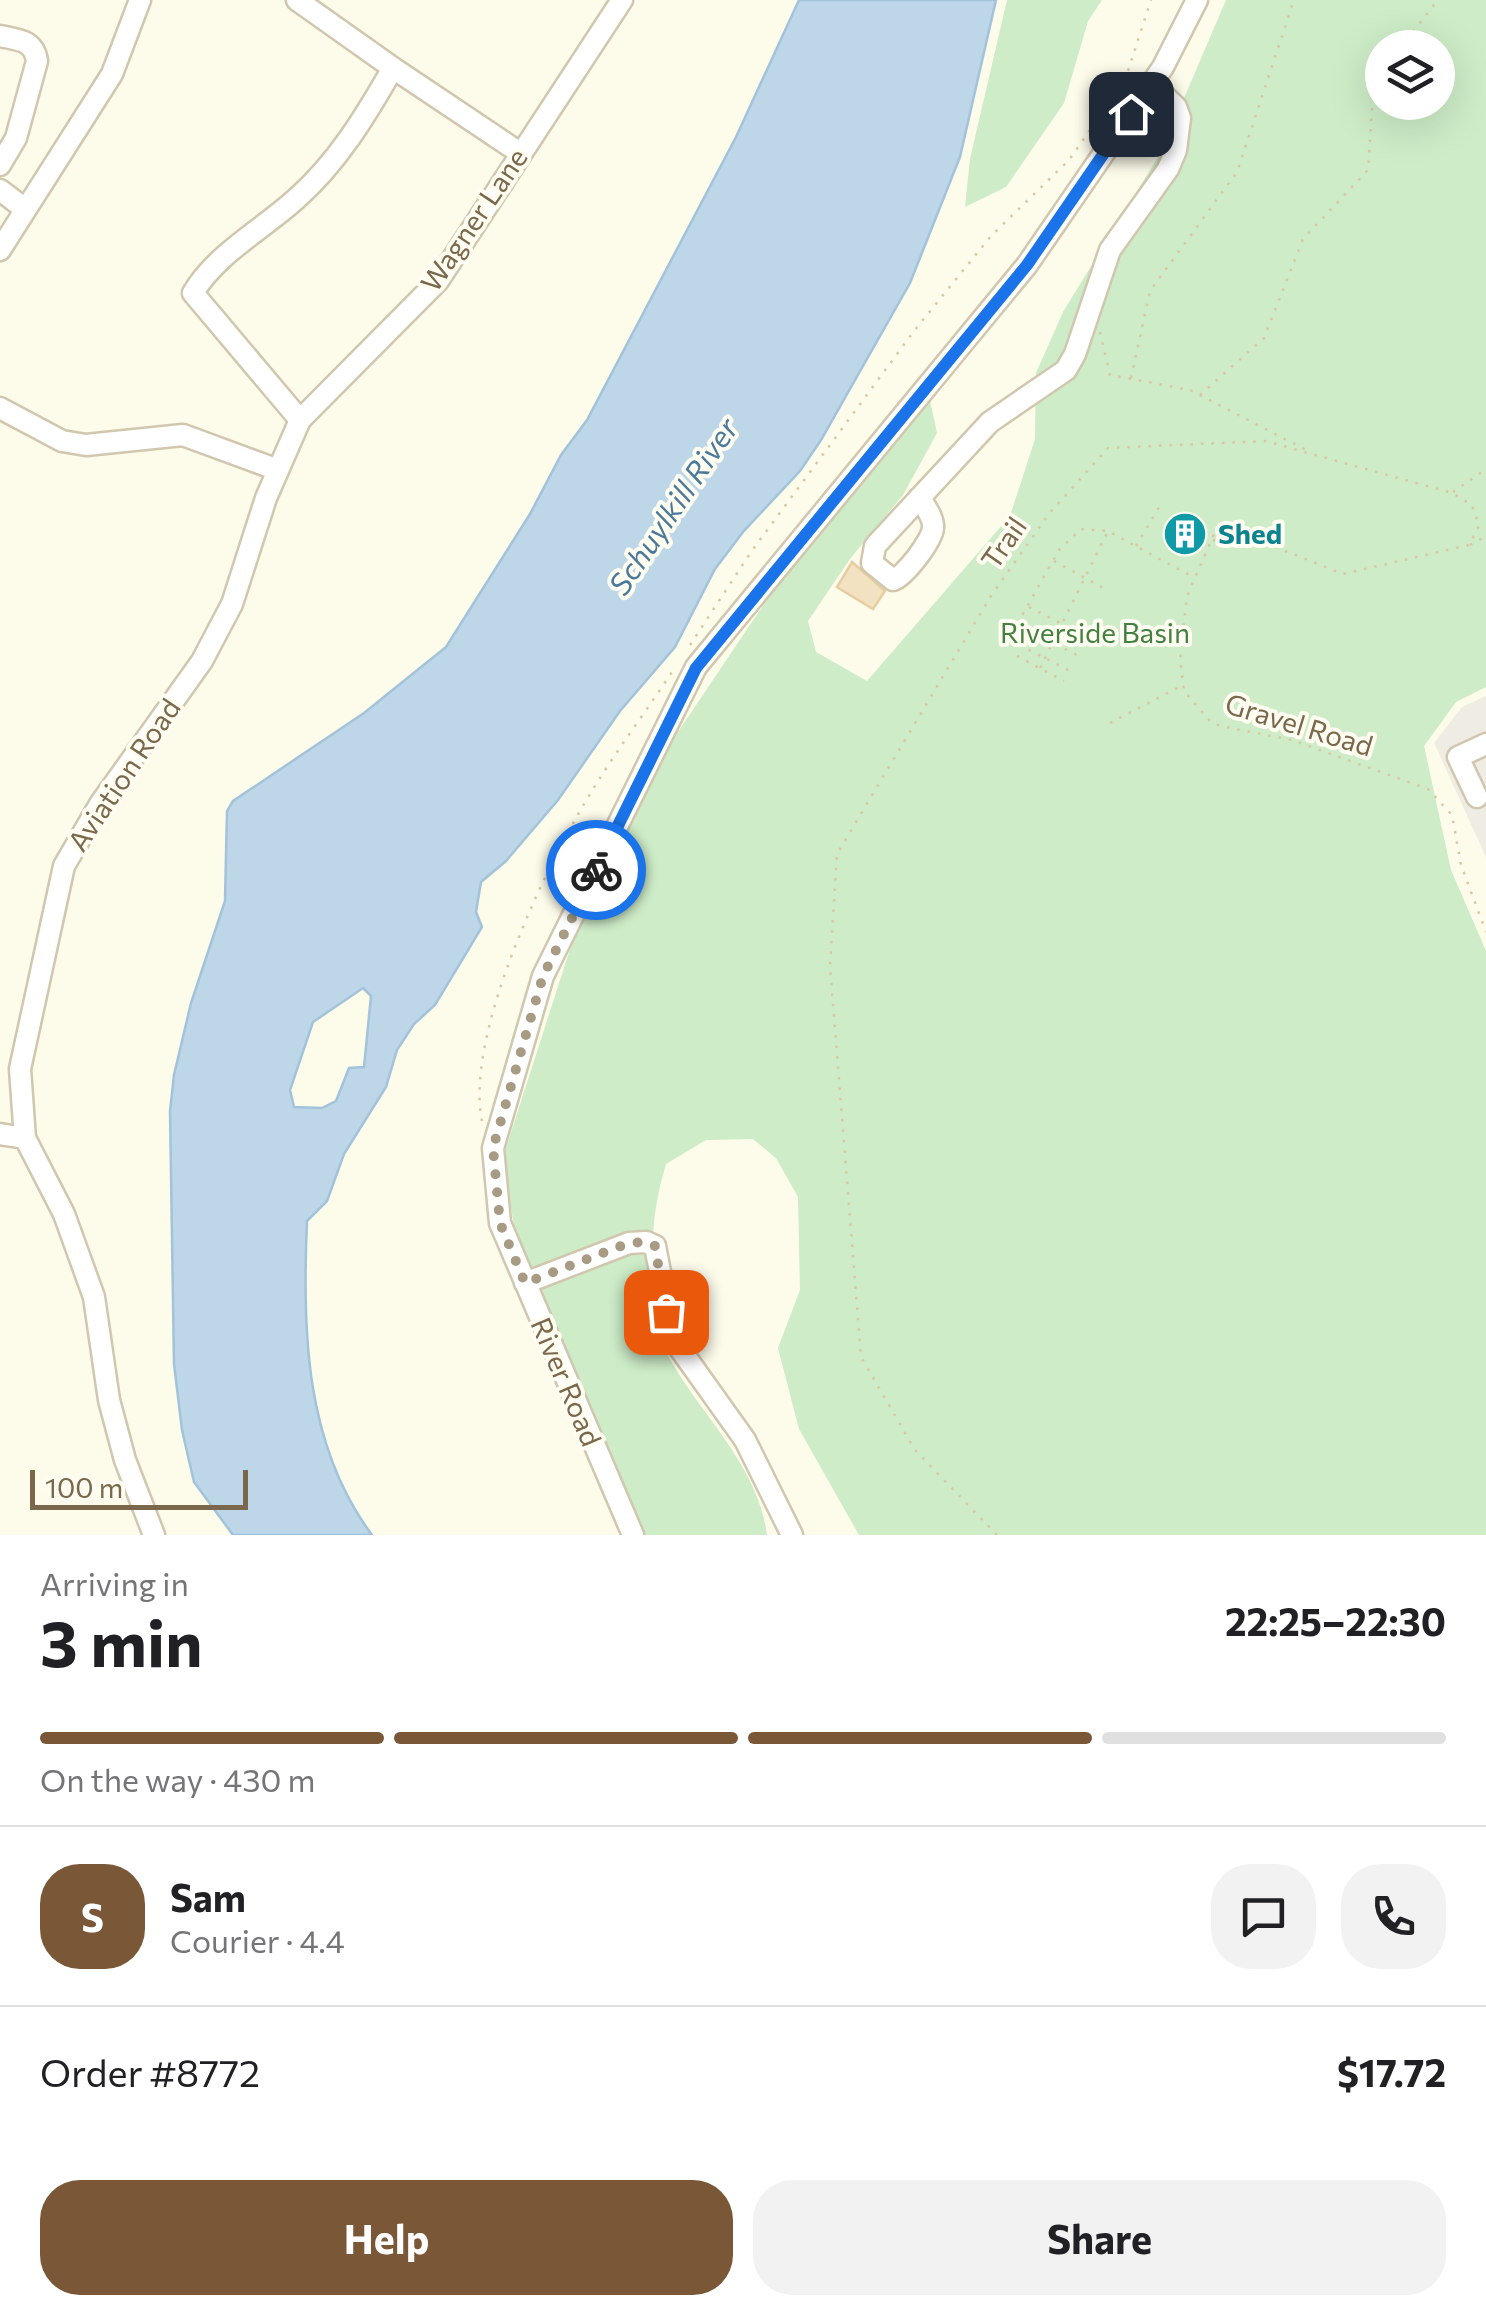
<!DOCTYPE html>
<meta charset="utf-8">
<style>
:root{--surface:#fff;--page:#f2f2f2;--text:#202124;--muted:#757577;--line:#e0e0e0;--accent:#7a5737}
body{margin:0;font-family:Commissioner,sans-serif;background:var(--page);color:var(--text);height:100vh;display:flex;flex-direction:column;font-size:38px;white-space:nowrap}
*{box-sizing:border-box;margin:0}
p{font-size:32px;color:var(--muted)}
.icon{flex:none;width:55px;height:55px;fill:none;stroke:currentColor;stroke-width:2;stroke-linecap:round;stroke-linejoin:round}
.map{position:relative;height:1535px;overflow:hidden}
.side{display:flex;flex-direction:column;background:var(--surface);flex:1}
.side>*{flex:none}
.fabs{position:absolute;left:1365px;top:30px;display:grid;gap:20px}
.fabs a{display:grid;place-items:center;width:90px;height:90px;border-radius:50%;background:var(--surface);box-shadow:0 10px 40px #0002;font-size:50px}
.scale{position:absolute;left:30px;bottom:25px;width:218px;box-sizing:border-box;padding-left:10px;border:5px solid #7a684c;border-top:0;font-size:28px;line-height:35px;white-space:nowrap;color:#7a684c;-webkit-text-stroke:8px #fffdf1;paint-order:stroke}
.pin{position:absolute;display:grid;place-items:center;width:85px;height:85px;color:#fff;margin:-42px;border-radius:20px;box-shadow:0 5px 15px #0006}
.courier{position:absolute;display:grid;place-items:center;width:100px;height:100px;margin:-50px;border:8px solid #1a73e8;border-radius:50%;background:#fff;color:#222;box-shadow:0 2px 12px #0007}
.summary em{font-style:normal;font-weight:700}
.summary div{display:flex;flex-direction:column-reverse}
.summary{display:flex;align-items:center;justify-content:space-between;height:170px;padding:0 40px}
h1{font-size:65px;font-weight:700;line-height:75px}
.bar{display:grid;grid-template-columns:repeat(4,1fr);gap:15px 10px;align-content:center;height:120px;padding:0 40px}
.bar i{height:12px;border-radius:8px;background:var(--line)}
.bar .current{background:var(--accent)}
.bar p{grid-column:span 4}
.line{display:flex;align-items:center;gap:25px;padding:0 40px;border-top:2px solid var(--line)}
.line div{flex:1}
.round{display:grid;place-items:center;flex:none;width:105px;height:105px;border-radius:40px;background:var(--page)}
.action{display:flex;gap:20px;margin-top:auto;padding:20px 40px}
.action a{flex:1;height:115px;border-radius:40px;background:var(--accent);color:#fff;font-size:40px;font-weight:700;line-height:115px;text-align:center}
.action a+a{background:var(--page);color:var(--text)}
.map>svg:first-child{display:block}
.industrial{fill:#efece3}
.green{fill:#cdecc7;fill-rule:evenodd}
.water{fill:#bdd6e8;stroke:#a3c3da;stroke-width:2.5;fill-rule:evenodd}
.building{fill:#f3e2c1;stroke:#e6cea1;stroke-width:2.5}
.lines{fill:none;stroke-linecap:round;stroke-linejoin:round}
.minor-casing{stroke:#d1c7af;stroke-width:25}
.path{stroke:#d9c7a3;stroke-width:2.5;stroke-dasharray:2.5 8;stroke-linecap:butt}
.minor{stroke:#fff;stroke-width:20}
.done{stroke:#a89b83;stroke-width:10;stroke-dasharray:0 18}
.route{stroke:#1a73e8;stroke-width:12}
.labels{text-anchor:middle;stroke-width:8;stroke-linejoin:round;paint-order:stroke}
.street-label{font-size:28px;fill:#7a684c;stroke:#fffdf1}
.culture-label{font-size:28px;font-weight:bold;fill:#0d838f;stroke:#fffdf1;text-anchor:start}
.park-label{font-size:28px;fill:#458043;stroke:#fffdf1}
.water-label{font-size:30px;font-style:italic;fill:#4b799c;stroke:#fffdf1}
</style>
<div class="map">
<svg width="1486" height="1535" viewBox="0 0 1486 1535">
<rect width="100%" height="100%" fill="#fdfbea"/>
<path class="industrial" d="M1486,696V857L1434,743L1462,707Z"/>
<path class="green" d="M1007,0H1102L1088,21L1064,103L1006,187L965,207L970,159Z
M1226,0H1486V687L1456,702L1424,746L1451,870L1486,951V1535H859L799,1429L778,1348L800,1290L798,1197L776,1158L753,1139L706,1140L666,1164C649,1222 650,1258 661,1316C663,1330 663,1349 671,1361C704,1419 758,1466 767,1535H641C588,1418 505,1278 506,1148L591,884L649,775L795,558L929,396L937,433L903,495L850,559L808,621L816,652L867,681L1010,516L1035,439L1036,373L1063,312L1161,152ZM1382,48H1438V102H1382Z"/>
<path class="water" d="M799,0H996L960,157L910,283L821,440L800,471L743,532L715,569L675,647L620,711L558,800L506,861L481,882L476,912L482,927L435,1005L414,1024L397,1050L386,1087L344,1154L327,1201L307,1221C302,1330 305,1445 372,1535H233L194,1482L182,1430L174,1364L170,1111L174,1075L191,1003L225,901L227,811L233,801L364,713L446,647L530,514L561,455L587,420L736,137ZM363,988L371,996L364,1067L349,1068L336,1101L322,1108L294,1107L290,1090L313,1022Z"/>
<path class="building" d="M852,562L885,591L873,609L837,587Z"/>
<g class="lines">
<g class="minor-casing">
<path id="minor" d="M297,0L393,68C366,115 338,162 296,199C263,229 216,254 193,293L300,420
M0,36C19,40 34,40 37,61L16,138L0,165
M393,68L520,153
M0,190L25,209
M0,250L112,74L140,0
M0,408L62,441L86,445L183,435L278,470
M919,498C925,505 934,519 933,528C932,541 904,577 893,580L872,563L875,546L990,422L1066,370L1075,354L1110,250L1168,169L1176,150L1180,118L1176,107L1151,83
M1477,797L1458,757L1486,744
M0,1134L25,1138
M525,1283L629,1243L646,1242L655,1246L673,1339L745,1440L792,1535
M154,1535L125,1460L109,1400L94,1297L64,1214L25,1138L20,1069L64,866L100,804L202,661L232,604L266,498L300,420L438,281L622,0
M633,1535L500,1223L493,1148L543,976L696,667L1027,265L1163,67L1197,0"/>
</g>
<path class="path" d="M1400,48L1438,0
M1100,332L1110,375L1190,390L1312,453
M1131,378L1150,291L1237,172L1294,0
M1200,395L1264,338L1303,239L1368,170L1374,80L1382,70
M1453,492L1486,469
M1218,525L1187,596L1180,659L1184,691L1209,720L1220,726L1292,740L1428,789L1452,815L1461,865L1486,932
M1470,545L1486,536
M1136,546L1161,504
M1054,561L1107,590
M1029,607L1097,642
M1018,625L1077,655
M1010,640L1070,671
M1007,642L1059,550L1081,529L1108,531L1193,577
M690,645L751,552L914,331L991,236L1069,160L1125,80L1151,0
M1017,656L1064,681
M1040,668L1107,533
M1110,723L1181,686
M482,1121C464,1035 548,860 595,786C619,747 647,710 672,672
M997,1535L915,1450L861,1357L830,966L837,854L991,596L1048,515L1108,448L1265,441L1452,493L1472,505L1479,526L1469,545L1343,574L1268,544L1211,540"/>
<use href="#minor" class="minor"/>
</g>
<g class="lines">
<path class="done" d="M596,870L543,976L493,1148L500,1223L525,1283L629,1243L646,1242L655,1246L666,1312"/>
<path class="route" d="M596,870L696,668L1027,265L1131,114"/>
</g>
<defs>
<g id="building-disc" transform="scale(2.25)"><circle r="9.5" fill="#0f9aa8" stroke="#fffdf1"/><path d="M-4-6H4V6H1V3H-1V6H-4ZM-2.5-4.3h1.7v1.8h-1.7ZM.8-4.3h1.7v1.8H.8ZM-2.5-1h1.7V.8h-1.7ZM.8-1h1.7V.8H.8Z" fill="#fff"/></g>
</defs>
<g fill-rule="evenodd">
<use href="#building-disc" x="1185" y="534"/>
</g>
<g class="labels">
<g class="street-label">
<text transform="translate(474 220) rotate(-56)" y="10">Wagner Lane</text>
<text transform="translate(1004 543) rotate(-55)" y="10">Trail</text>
<text transform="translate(1299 725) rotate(17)" y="10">Gravel Road</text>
<text transform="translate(124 775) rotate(-56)" y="10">Aviation Road</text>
<text transform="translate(566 1382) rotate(67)" y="10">River Road</text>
</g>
<g class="culture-label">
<text x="1218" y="544">Shed</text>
</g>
<g class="park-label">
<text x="1095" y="643">Riverside Basin</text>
</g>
<g class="water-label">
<text transform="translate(674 507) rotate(-56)" y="10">Schuylkill River</text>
</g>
</g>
</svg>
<div class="fabs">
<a><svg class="icon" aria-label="layers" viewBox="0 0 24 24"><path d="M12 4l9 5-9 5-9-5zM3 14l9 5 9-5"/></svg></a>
</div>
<div class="scale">100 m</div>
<div class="pin" style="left:666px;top:1312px;background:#ea580c"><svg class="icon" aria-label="bag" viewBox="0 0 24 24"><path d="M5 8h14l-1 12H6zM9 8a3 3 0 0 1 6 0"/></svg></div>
<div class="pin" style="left:1131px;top:114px;background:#1f2937"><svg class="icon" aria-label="home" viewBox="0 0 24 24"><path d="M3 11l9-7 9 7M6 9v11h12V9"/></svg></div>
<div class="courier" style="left:596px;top:870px"><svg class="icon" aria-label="bike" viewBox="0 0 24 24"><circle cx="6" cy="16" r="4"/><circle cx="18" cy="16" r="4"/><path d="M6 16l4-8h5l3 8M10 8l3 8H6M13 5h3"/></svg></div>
</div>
<section class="side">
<div class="summary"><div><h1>3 min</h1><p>Arriving in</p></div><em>22:25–22:30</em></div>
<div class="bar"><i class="current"></i><i class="current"></i><i class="current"></i><i></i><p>On the way · 430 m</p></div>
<div class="line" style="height:180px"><b class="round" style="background:var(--accent);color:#fff">S</b><div><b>Sam</b><p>Courier · 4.4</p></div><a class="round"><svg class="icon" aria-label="chat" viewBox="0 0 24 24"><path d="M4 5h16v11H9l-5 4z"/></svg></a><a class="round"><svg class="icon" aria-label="phone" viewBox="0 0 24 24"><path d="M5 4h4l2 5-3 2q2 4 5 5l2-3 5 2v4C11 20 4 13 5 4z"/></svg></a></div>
<div class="line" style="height:130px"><div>Order #8772</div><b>$17.72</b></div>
<div class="action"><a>Help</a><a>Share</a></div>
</section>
